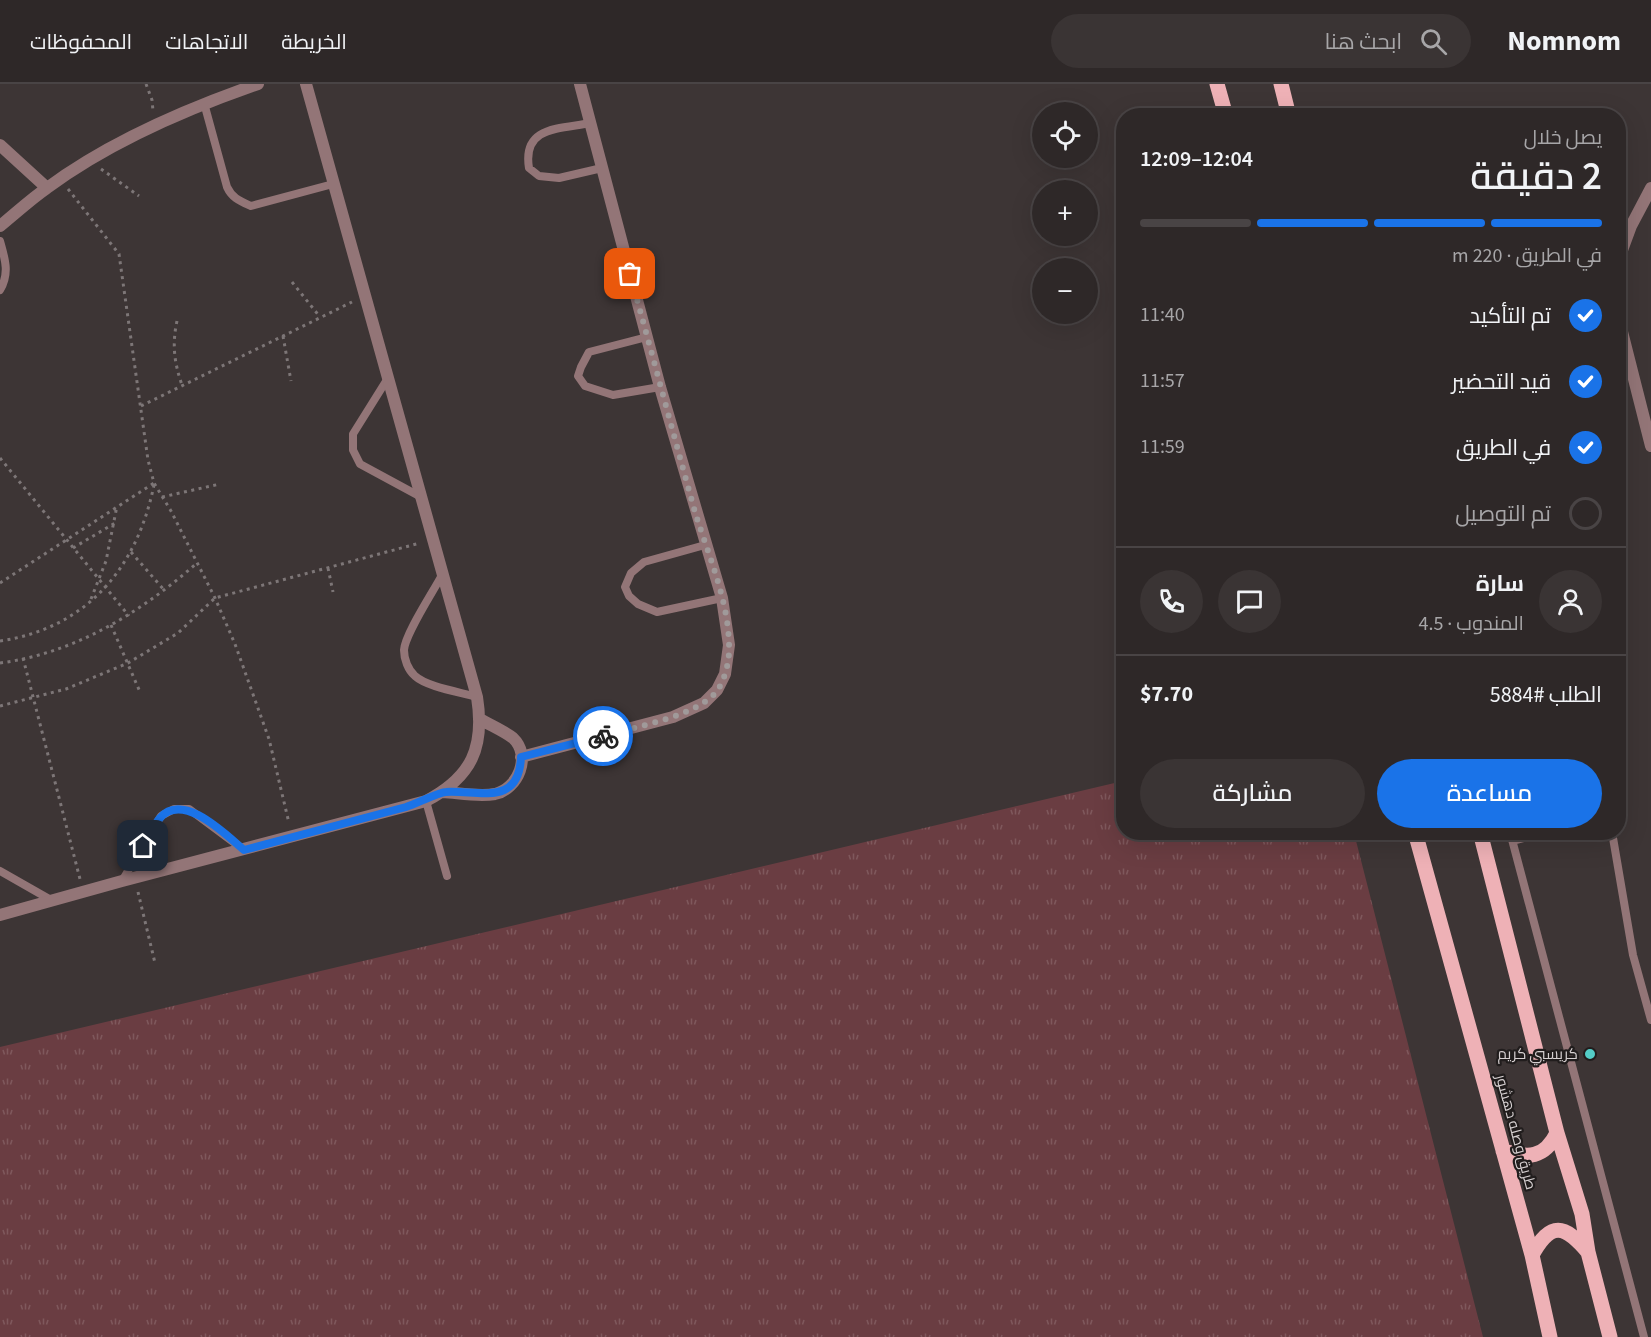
<!DOCTYPE html>
<html lang="ar">
<meta charset="utf-8">
<style>
:root{--surface:#2e2828;--page:#3a3434;--text:#f1f3f6;--muted:#a7a6a8;--line:#494445;--accent:#1a73e8}
body{margin:0;font-family:"Source Sans 3",Cairo,sans-serif;background:var(--page);color:var(--text);direction:rtl;height:100vh;display:flex;flex-direction:column;font-size:22px;white-space:nowrap}
*{box-sizing:border-box;margin:0}
p{font-size:20px;color:var(--muted)}
.icon{flex:none;width:33px;height:33px;fill:none;stroke:currentColor;stroke-width:2;stroke-linecap:round;stroke-linejoin:round}
.map{position:relative;flex:1;overflow:hidden;direction:ltr}
.drawer{position:absolute;left:1116px;top:24px;width:510px;height:732px;display:flex;flex-direction:column;background:var(--surface);border-radius:24px;box-shadow:0 6px 24px #0002,0 0 0 2px var(--line);direction:rtl}
.drawer>*{flex:none}
.tools{position:absolute;left:1032px;top:18px;display:grid;gap:12px}
.tools a{display:grid;place-items:center;width:66px;height:66px;border-radius:50%;background:var(--surface);box-shadow:0 6px 24px #0002,0 0 0 2px var(--line);font-size:30px}
.pin{position:absolute;display:grid;place-items:center;width:51px;height:51px;color:#fff;margin:-26px;border-radius:12px;box-shadow:0 3px 9px #0006}
.courier{position:absolute;display:grid;place-items:center;width:60px;height:60px;margin:-30px;border:4px solid #1a73e8;border-radius:50%;background:#fff;color:#222;box-shadow:0 2px 8px #0007}
.summary em{font-style:normal;font-weight:600}
.summary div{display:flex;flex-direction:column-reverse}
.summary{display:flex;align-items:center;justify-content:space-between;height:102px;padding:0 24px}
h1{font-size:39px;font-weight:600;line-height:45px}
.bar{display:grid;grid-template-columns:repeat(4,1fr);gap:9px 6px;align-content:center;height:72px;padding:0 24px}
.bar i{height:8px;border-radius:4px;background:var(--line)}
.bar .selected{background:var(--accent)}
.bar p{grid-column:span 4}
.line{display:flex;align-items:center;gap:15px;padding:0 24px;border-top:2px solid var(--line)}
.line div{flex:1}
.round{display:grid;place-items:center;flex:none;width:63px;height:63px;border-radius:32px;background:var(--page)}
ol{padding:0 24px;list-style:none}
li{display:flex;align-items:center;gap:18px;height:66px}
li p{margin-inline-start:auto}
li .icon{padding:6px;border-radius:50%;background:var(--accent);color:#fff;stroke-width:4}
li:last-child{color:var(--muted)}
li i{width:33px;height:33px;border:3px solid var(--line);border-radius:50%}
.action{display:flex;gap:12px;margin-top:auto;padding:12px 24px}
.action a{flex:1;height:69px;border-radius:36px;background:var(--accent);color:#fff;font-size:24px;font-weight:600;line-height:69px;text-align:center}
.action a+a{background:var(--page);color:var(--text)}
header{display:flex;align-items:center;gap:36px;box-sizing:border-box;height:84px;padding:0 30px;background:var(--surface);border-bottom:2px solid var(--line)}
header strong{font-size:28px}
nav{display:flex;gap:33px;margin-inline-start:auto;font-size:21px}
.search{width:420px;height:54px;background:var(--page);display:flex;align-items:center;gap:15px;box-sizing:border-box;padding:0 21px;border-radius:33px;color:var(--muted);font-size:22px}
.map>svg:first-child{display:block}
.grass{fill:url(#grass-tufts)}
.lines{fill:none;stroke-linecap:round;stroke-linejoin:round}
.path{stroke:#7d7677;stroke-width:3;stroke-dasharray:3 4.5;stroke-linecap:butt}
.lane{stroke:#937577;stroke-width:8}
.street{stroke:#937577;stroke-width:12}
.primary{stroke:#eeb1b6;stroke-width:15}
.done{stroke:#a09a9a;stroke-width:6;stroke-dasharray:0 10.8}
.route{stroke:#1a73e8;stroke-width:8}
.poi-dot{fill:#54cdc7;stroke:#211d1d;stroke-width:2}
.labels{text-anchor:middle;stroke-width:4.5;stroke-linejoin:round;paint-order:stroke}
.poi-label{font-size:15px;fill:#d6d0d1;stroke:#211d1d;text-anchor:end}
.street-label{font-size:15px;fill:#d6d0d1;stroke:#211d1d}
</style>
<header>
<strong>Nomnom</strong>
<div class="search"><svg class="icon" aria-label="search" viewBox="0 0 24 24"><circle cx="10" cy="10" r="6"/><path d="M15 15l6 6"/></svg>ابحث هنا</div>
<nav><a>الخريطة</a><a>الاتجاهات</a><a>المحفوظات</a></nav>
</header>
<div class="map">
<svg width="1651" height="1253" viewBox="0 0 1651 1253">
<defs>
<pattern id="grass-tufts" width="24" height="20" patternUnits="userSpaceOnUse" patternTransform="scale(1.5)"><rect width="24" height="20" fill="#6a3d42"/><path d="M3 7l-1-3M5 7V3M7 7l1-3M15 17l-1-3M17 17v-4M19 17l1-3" fill="none" stroke="#7f585c"/></pattern>
</defs>
<rect width="100%" height="100%" fill="#3d3535"/>
<path class="grass" d="M1123,697L1124,748L1354,749L1483,1253H0V963Z"/>
<g class="lines">
<path class="path" d="M146,0L152,16L153,27
M101,85L139,112
M68,105L119,170L148,376L154,399L171,427L215,514L235,560L269,655L289,739
M292,198L320,233
M177,237C172,260 174,278 182,301
M283,252L291,297
M141,322L352,218
M0,374L129,532
M162,413L220,400
M73,464L115,439
M131,468L165,507
M328,484L333,508
M0,499L154,399
M91,515L106,477L117,422
M111,541L140,608
M0,557C87,544 137,484 154,401
M23,574L80,795
M0,579C76,569 141,528 197,479
M0,622L66,605L128,579L178,549L215,514L420,459
M138,808L155,879"/>
<path class="lane" d="M204,19L227,103C232,114 240,117 251,122L333,100
M591,39C560,45 522,42 529,84L539,92L559,94L602,84
M0,157C5,175 10,189 0,206
M647,253L589,268L581,283L578,292L585,302L613,311L660,303
M388,294L353,350V366L360,380L421,413
M705,461L644,478L631,489L625,503L629,512L638,520L657,528L722,514
M442,491C433,508 405,550 404,566C404,575 408,586 415,592C427,603 460,608 477,613
M426,717L447,792
M1510,748L1644,1253
M1612,748L1633,871L1651,936
M1513,757L1545,748
M0,787L51,816
M122,797L161,732L174,725H189L244,766"/>
<path class="street" d="M0,61L47,104
M0,142C16,129 31,115 47,104C109,58 186,25 258,0
M1618,177L1631,142L1651,104
M1618,232L1651,362
M521,673L673,633L704,619L717,606L725,590L729,561L722,514L660,303L580,0
M443,708C459,709 479,713 495,710C518,705 532,672 513,654C504,647 490,641 480,635
M0,831L122,797L426,717C472,693 485,663 477,613L306,0"/>
<path class="primary" d="M1217,0L1226,32
M1281,0L1289,32
M1415,748L1532,1171L1550,1253
M1480,748L1557,1049L1582,1130L1588,1168L1610,1253
M1503,1067C1528,1074 1544,1075 1557,1049
M1532,1171C1551,1137 1564,1140 1588,1168"/>
</g>
<g class="lines">
<path class="done" d="M603,652C633,643 702,632 719,604C726,592 730,574 729,560C728,515 708,470 695,428C673,349 652,269 630,190"/>
<path class="route" d="M143,762C149,753 153,742 160,734C183,707 226,751 244,766L406,723C416,720 439,708 446,708C479,706 519,723 521,673L603,652"/>
</g>
<circle class="poi-dot" cx="1590" cy="970" r="6"/>
<g class="labels">
<g class="poi-label">
<text x="1578" y="975">كريسبي كريم</text>
</g>
<g class="street-label">
<text transform="translate(1516 1048) rotate(75)" y="5">طريق وصله دهشور</text>
</g>
</g>
</svg>
<div class="tools">
<a><svg class="icon" aria-label="locate" viewBox="0 0 24 24"><circle cx="12" cy="12" r="6"/><path d="M12 2v4M12 18v4M2 12h4M18 12h4"/></svg></a>
<a>+</a>
<a>−</a>
</div>
<div class="pin" style="left:630px;top:190px;background:#ea580c"><svg class="icon" aria-label="bag" viewBox="0 0 24 24"><path d="M5 8h14l-1 12H6zM9 8a3 3 0 0 1 6 0"/></svg></div>
<div class="pin" style="left:143px;top:762px;background:#1f2937"><svg class="icon" aria-label="home" viewBox="0 0 24 24"><path d="M3 11l9-7 9 7M6 9v11h12V9"/></svg></div>
<div class="courier" style="left:603px;top:652px"><svg class="icon" aria-label="bike" viewBox="0 0 24 24"><circle cx="6" cy="16" r="4"/><circle cx="18" cy="16" r="4"/><path d="M6 16l4-8h5l3 8M10 8l3 8H6M13 5h3"/></svg></div>
<section class="drawer">
<div class="summary"><div><h1>2 دقيقة</h1><p>يصل خلال</p></div><em>12:04–12:09</em></div>
<div class="bar"><i class="selected"></i><i class="selected"></i><i class="selected"></i><i></i><p>في الطريق · 220 m</p></div>
<ol>
<li><svg class="icon" aria-label="check" viewBox="0 0 24 24"><path d="M5 12l5 5 9-10"/></svg>تم التأكيد<p>11:40</p></li>
<li><svg class="icon" aria-label="check" viewBox="0 0 24 24"><path d="M5 12l5 5 9-10"/></svg>قيد التحضير<p>11:57</p></li>
<li><svg class="icon" aria-label="check" viewBox="0 0 24 24"><path d="M5 12l5 5 9-10"/></svg>في الطريق<p>11:59</p></li>
<li><i></i>تم التوصيل</li>
</ol>
<div class="line" style="height:108px"><a class="round"><svg class="icon" aria-label="person" viewBox="0 0 24 24"><circle cx="12" cy="8" r="4"/><path d="M4 21q1-7 8-7t8 7"/></svg></a><div><b>سارة</b><p>المندوب · 4.5</p></div><a class="round"><svg class="icon" aria-label="chat" viewBox="0 0 24 24"><path d="M4 5h16v11H9l-5 4z"/></svg></a><a class="round"><svg class="icon" aria-label="phone" viewBox="0 0 24 24"><path d="M5 4h4l2 5-3 2q2 4 5 5l2-3 5 2v4C11 20 4 13 5 4z"/></svg></a></div>
<div class="line" style="height:78px"><div>الطلب #5884</div><b>$7.70</b></div>
<div class="action"><a>مساعدة</a><a>مشاركة</a></div>
</section>
</div>
